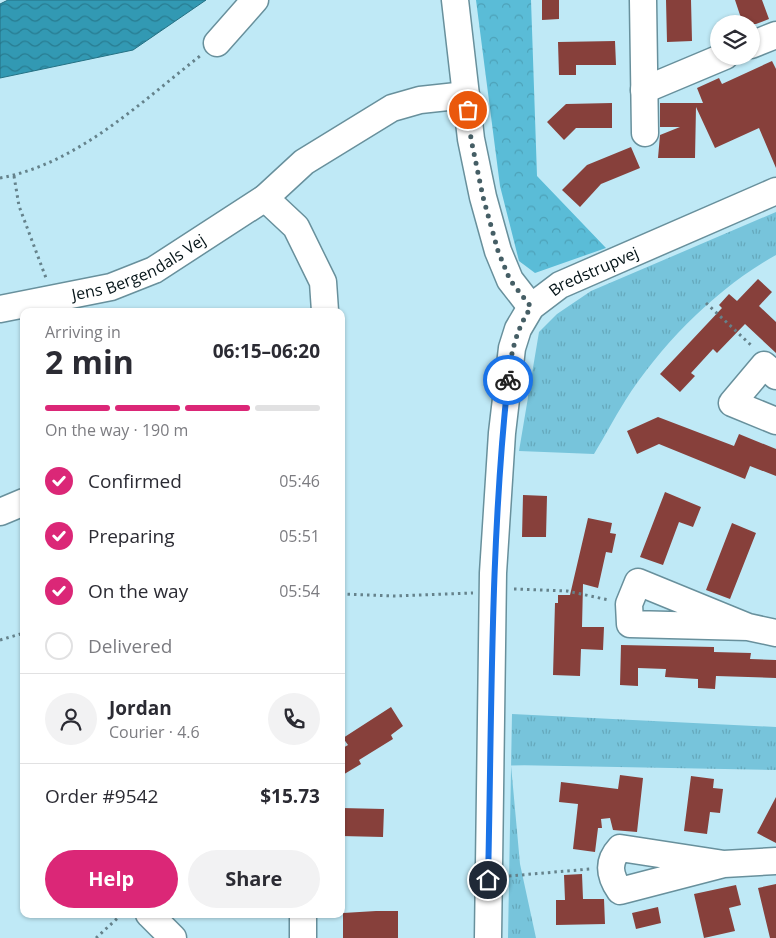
<!DOCTYPE html>
<meta charset="utf-8">
<style>
:root{--surface:#fff;--page:#f2f2f3;--text:#2b2b33;--muted:#7c7c81;--line:#e1e1e2;--accent:#db2777}
body{margin:0;font-family:"Open Sans",sans-serif;background:var(--page);color:var(--text);height:100vh;display:flex;flex-direction:column;font-size:19px;white-space:nowrap}
*{box-sizing:border-box;margin:0}
p{font-size:16px;color:var(--muted)}
.icon{flex:none;width:28px;height:28px;fill:none;stroke:currentColor;stroke-width:2;stroke-linecap:round;stroke-linejoin:round}
.map{position:relative;flex:1;overflow:hidden}
.sheet{position:absolute;left:20px;top:308px;width:325px;height:610px;display:flex;flex-direction:column;background:var(--surface);border-radius:10px;box-shadow:0 1px 4px #0004}
.sheet>*{flex:none}
.buttons{position:absolute;left:710px;top:15px;display:grid;gap:10px}
.buttons a{display:grid;place-items:center;width:50px;height:50px;border-radius:50%;background:var(--surface);box-shadow:0 1px 4px #0004;font-size:25px}
.pin{position:absolute;display:grid;place-items:center;width:42px;height:42px;color:#fff;margin:-21px;border:2px solid #fff;border-radius:50%;box-shadow:0 1px 5px #0007}
.courier{position:absolute;display:grid;place-items:center;width:50px;height:50px;margin:-25px;border:4px solid #1a73e8;border-radius:50%;background:#fff;color:#222;box-shadow:0 1px 6px #0007}
.head em{font-style:normal;font-weight:700}
.head div{display:flex;flex-direction:column-reverse}
.head{display:flex;align-items:center;justify-content:space-between;height:85px;padding:0 25px}
h1{font-size:32px;font-weight:700;line-height:38px}
.bar{display:grid;grid-template-columns:repeat(4,1fr);gap:8px 5px;align-content:center;height:60px;padding:0 25px}
.bar i{height:6px;border-radius:4px;background:var(--line)}
.bar .on{background:var(--accent)}
.bar p{grid-column:span 4}
.line{display:flex;align-items:center;gap:12px;padding:0 25px;border-top:1px solid var(--line)}
.line div{flex:1}
.round{display:grid;place-items:center;flex:none;width:52px;height:52px;border-radius:26px;background:var(--page)}
ol{padding:0 25px;list-style:none}
li{display:flex;align-items:center;gap:15px;height:55px}
li p{margin-inline-start:auto}
li .icon{padding:5px;border-radius:50%;background:var(--accent);color:#fff;stroke-width:4}
li:last-child{color:var(--muted)}
li i{width:28px;height:28px;border:2px solid var(--line);border-radius:50%}
.cta{display:flex;gap:10px;margin-top:auto;padding:10px 25px}
.cta a{flex:1;height:58px;border-radius:30px;background:var(--accent);color:#fff;font-size:20px;font-weight:700;line-height:58px;text-align:center}
.cta a+a{background:var(--page);color:var(--text)}
.map>svg:first-child{display:block}
.grass{fill:url(#grass-tufts)}
.forest{fill:url(#forest-crowns)}
.water{fill:url(#water-waves);stroke:#247184}
.building{fill:#87403b}
.lines{fill:none;stroke-linecap:round;stroke-linejoin:round}
.minor-casing{stroke:#68909c;stroke-width:29}
.path{stroke:#65828b;stroke-width:3;stroke-dasharray:2.5 4;stroke-linecap:butt}
.minor{stroke:#fff;stroke-width:26}
.done{stroke:#455e65;stroke-width:5;stroke-dasharray:0 9}
.route{stroke:#1a73e8;stroke-width:6}
.labels{text-anchor:middle;stroke-width:5;stroke-linejoin:round;paint-order:stroke}
.street-label{font-size:16px;fill:#041317;stroke:#bfe9f6}
</style>
<div class="map">
<svg width="776" height="938" viewBox="0 0 776 938">
<defs>
<pattern id="grass-tufts" width="24" height="20" patternUnits="userSpaceOnUse" patternTransform="scale(1.25)"><rect width="24" height="20" fill="#77c4db"/><path d="M3 7l-1-3M5 7V3M7 7l1-3M15 17l-1-3M17 17v-4M19 17l1-3" fill="none" stroke="#65a8bb"/></pattern>
<pattern id="forest-crowns" width="20" height="18" patternUnits="userSpaceOnUse" patternTransform="scale(1.25)"><rect width="20" height="18" fill="#5abcd7"/><path d="M2 6a3 3 0 1 1 6 0M12 15a3 3 0 1 1 6 0" fill="none" stroke="#4da1b8"/></pattern>
<pattern id="water-waves" width="16" height="10" patternUnits="userSpaceOnUse" patternTransform="scale(1.25)"><rect width="16" height="10" fill="#3299b3"/><path d="M0 5q4-4 8 0t8 0" fill="none" stroke="#287c91"/></pattern>
</defs>
<rect width="100%" height="100%" fill="#bfe9f6"/>
<path class="grass" d="M776,212V255C717,288 662,343 625,401C614,418 605,436 594,454L519,451L539,332L557,314L591,291Z
M512,714L776,727V770L511,765L520,864L536,938H508Z"/>
<path class="forest" d="M476,0H531L537,176L606,248L535,273L519,261L500,186Z"/>
<path class="water" d="M8,0H206L133,50L0,78V4Z"/>
<path class="building" d="M542,0H559V19L542,20Z
M666,0H691L692,41L667,42Z
M735,0H762L769,19L756,24H743Z
M615,41L616,65H576V75H559L558,42Z
M772,61L776,69V168L759,128L715,148L696,107L695,158H658L660,135L680,127H660V103H703L697,88L719,78L722,84Z
M612,103V128H576L564,140L547,122L566,104Z
M631,147L640,168L601,184L580,207L562,190L587,165Z
M758,279L772,292L759,306L776,322V353L745,324L717,353L713,349L691,373L695,376L680,392L660,374L722,308L719,305L729,294L737,301Z
M658,417L734,446L739,434L776,449V476L750,466L745,479L659,444L637,454L627,431Z
M665,492L701,507L693,527L679,522L663,565L640,557Z
M523,495L547,496L546,537H522Z
M588,518L612,523L610,533L616,534L612,553L606,552L598,588L583,584L582,627H604L603,650L581,649L580,676L553,675L555,603H558V595H570Z
M732,523L756,533L730,599L706,590Z
M621,645L714,647V652L751,653L750,659L776,660V678L716,676L715,689L698,688V679L665,677L666,669L638,668V686L620,685Z
M391,707L403,726L391,735L393,739L359,760L361,764L341,776V749L348,745L343,738Z
M620,775L643,778L637,832L613,830L610,818L601,819L602,828H598L595,852L573,849L578,804L559,802L561,782L618,789Z
M691,776L714,779L713,788L723,789L720,813L710,812L707,834L684,831Z
M776,797V843L757,833Z
M341,808L384,809L383,837L341,836Z
M582,874L583,899H604L605,924L556,925V900H565L564,875Z
M776,884V938H770L758,888Z
M736,885L741,905L729,908L735,931L704,938L694,894Z
M658,907L661,923L636,929L632,913Z
M376,911H398V938H343V913Z"/>
<g class="lines">
<g class="minor-casing">
<g id="minor">
<path d="M455,0L471,139L483,197L498,251L510,280L531,307"/>
<path d="M643,0L645,133"/>
<path d="M217,43L255,0"/>
<path d="M751,45L776,35"/>
<path d="M644,90L725,56"/>
<path d="M265,198L296,227L323,282L325,311"/>
<path id="s1" d="M0,309L111,287L154,270L265,198L304,162L392,108L420,100L466,95"/>
<path d="M776,376L764,365L732,403L776,421"/>
<path d="M0,512L24,502"/>
<path d="M748,627L630,624L629,604L638,582L748,627L776,633"/>
<path d="M724,864L620,848C607,862 609,875 620,891L724,864L776,861"/>
<path d="M149,914L173,938"/>
<path d="M303,938V914"/>
<path id="s2" d="M488,938L493,573L502,433L512,348L518,329L531,307L560,285L776,191"/>
</g>
</g>
<path class="path" d="M14,176L19,206L46,278
M0,178C77,164 140,103 200,56
M706,303L753,347
M514,589L567,591L609,600
M341,594L396,596L473,593
M0,640L24,633
M509,876L590,869
M96,938L122,914"/>
<use href="#minor" class="minor"/>
</g>
<g class="lines">
<path class="done" d="M468,110L471,139L483,197L498,251L510,280L531,307C516,330 511,352 508,380"/>
<path class="route" d="M488,880C492,713 490,546 508,380"/>
</g>
<g class="labels">
<g class="street-label">
<text dy="6" stroke="none"><textPath href="#s1" startOffset="146">Jens Bergendals Vej</textPath></text>
<text dy="6" stroke="none"><textPath href="#s2" startOffset="709">Bredstrupvej</textPath></text>
</g>
</g>
</svg>
<div class="buttons">
<a><svg class="icon" aria-label="layers" viewBox="0 0 24 24"><path d="M12 4l9 5-9 5-9-5zM3 14l9 5 9-5"/></svg></a>
</div>
<div class="pin" style="left:468px;top:110px;background:#ea580c"><svg class="icon" aria-label="bag" viewBox="0 0 24 24"><path d="M5 8h14l-1 12H6zM9 8a3 3 0 0 1 6 0"/></svg></div>
<div class="pin" style="left:488px;top:880px;background:#1f2937"><svg class="icon" aria-label="home" viewBox="0 0 24 24"><path d="M3 11l9-7 9 7M6 9v11h12V9"/></svg></div>
<div class="courier" style="left:508px;top:380px"><svg class="icon" aria-label="bike" viewBox="0 0 24 24"><circle cx="6" cy="16" r="4"/><circle cx="18" cy="16" r="4"/><path d="M6 16l4-8h5l3 8M10 8l3 8H6M13 5h3"/></svg></div>
<section class="sheet">
<div class="head"><div><h1>2 min</h1><p>Arriving in</p></div><em>06:15–06:20</em></div>
<div class="bar"><i class="on"></i><i class="on"></i><i class="on"></i><i></i><p>On the way · 190 m</p></div>
<ol>
<li><svg class="icon" aria-label="check" viewBox="0 0 24 24"><path d="M5 12l5 5 9-10"/></svg>Confirmed<p>05:46</p></li>
<li><svg class="icon" aria-label="check" viewBox="0 0 24 24"><path d="M5 12l5 5 9-10"/></svg>Preparing<p>05:51</p></li>
<li><svg class="icon" aria-label="check" viewBox="0 0 24 24"><path d="M5 12l5 5 9-10"/></svg>On the way<p>05:54</p></li>
<li><i></i>Delivered</li>
</ol>
<div class="line" style="height:90px"><a class="round"><svg class="icon" aria-label="person" viewBox="0 0 24 24"><circle cx="12" cy="8" r="4"/><path d="M4 21q1-7 8-7t8 7"/></svg></a><div><b>Jordan</b><p>Courier · 4.6</p></div><a class="round"><svg class="icon" aria-label="phone" viewBox="0 0 24 24"><path d="M5 4h4l2 5-3 2q2 4 5 5l2-3 5 2v4C11 20 4 13 5 4z"/></svg></a></div>
<div class="line" style="height:65px"><div>Order #9542</div><b>$15.73</b></div>
<div class="cta"><a>Help</a><a>Share</a></div>
</section>
</div>
